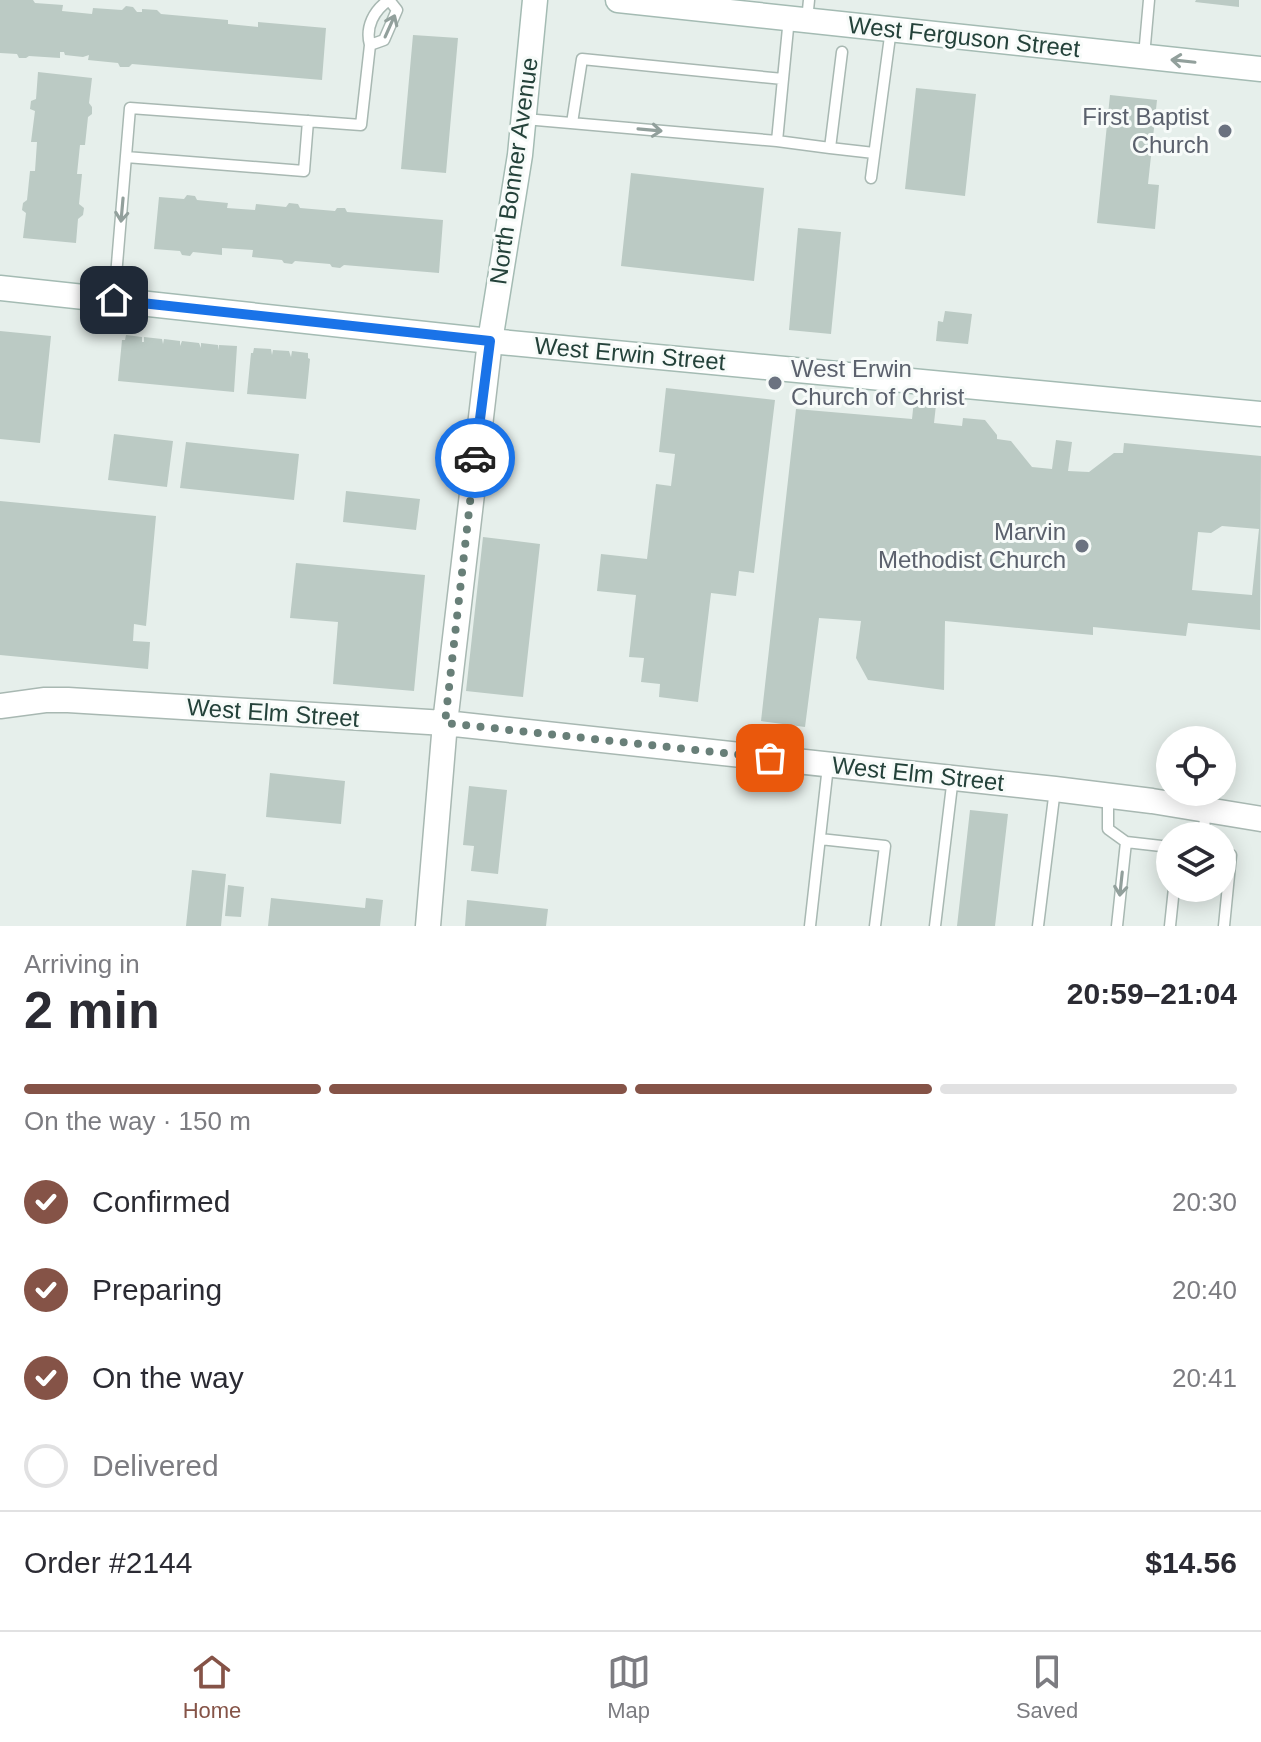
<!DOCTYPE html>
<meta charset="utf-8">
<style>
:root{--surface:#fff;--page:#f7f7f7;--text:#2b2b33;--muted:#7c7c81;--line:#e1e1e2;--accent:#855347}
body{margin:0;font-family:Arial,sans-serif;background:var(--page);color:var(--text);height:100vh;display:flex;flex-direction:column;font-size:30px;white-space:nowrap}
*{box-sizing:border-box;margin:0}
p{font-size:26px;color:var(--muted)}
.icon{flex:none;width:44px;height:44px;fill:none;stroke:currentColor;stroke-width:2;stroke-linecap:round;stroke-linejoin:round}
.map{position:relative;height:926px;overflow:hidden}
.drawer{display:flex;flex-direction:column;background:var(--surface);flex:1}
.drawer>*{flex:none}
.fabs{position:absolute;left:1156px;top:726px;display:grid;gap:16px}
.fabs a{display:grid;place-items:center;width:80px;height:80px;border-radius:50%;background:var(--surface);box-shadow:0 4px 20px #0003;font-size:40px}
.pin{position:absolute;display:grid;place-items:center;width:68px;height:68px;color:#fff;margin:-34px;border-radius:16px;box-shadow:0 4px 12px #0006}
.courier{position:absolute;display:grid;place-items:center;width:80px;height:80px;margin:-40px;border:6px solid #1a73e8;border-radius:50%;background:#fff;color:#222;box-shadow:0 2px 10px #0007}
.head em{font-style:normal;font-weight:700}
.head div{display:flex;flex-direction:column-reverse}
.head{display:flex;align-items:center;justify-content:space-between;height:136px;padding:0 24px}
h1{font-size:52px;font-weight:700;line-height:60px}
.bar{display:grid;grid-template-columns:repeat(4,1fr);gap:12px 8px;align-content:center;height:96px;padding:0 24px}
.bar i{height:10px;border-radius:6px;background:var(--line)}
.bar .active{background:var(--accent)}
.bar p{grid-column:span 4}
.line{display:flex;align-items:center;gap:20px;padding:0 24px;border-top:2px solid var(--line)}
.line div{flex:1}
ol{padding:0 24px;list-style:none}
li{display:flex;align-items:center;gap:24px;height:88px}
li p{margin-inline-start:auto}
li .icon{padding:8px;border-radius:50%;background:var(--accent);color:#fff;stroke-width:4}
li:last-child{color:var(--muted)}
li i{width:44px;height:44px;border:4px solid var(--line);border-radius:50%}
.tabs{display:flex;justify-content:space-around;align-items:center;height:112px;border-top:2px solid var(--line);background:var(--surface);font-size:22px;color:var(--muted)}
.tabs a{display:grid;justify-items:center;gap:4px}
.tabs .active{color:var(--accent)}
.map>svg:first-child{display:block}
.building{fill:#bbcac4;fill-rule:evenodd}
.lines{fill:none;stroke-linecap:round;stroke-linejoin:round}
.service-casing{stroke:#a8b8b2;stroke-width:13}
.tertiary-casing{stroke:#a8b8b2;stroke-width:27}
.secondary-casing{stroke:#a4bbb3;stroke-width:27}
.service{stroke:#fff;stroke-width:10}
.tertiary{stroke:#fff;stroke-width:24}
.secondary{stroke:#fff;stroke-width:24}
.oneway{stroke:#92a09c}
.done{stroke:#687f78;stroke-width:8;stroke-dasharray:0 14.4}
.route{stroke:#1a73e8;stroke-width:10}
.worship-dot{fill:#6b7280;stroke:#f7fbf9;stroke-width:3}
.labels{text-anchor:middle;stroke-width:6;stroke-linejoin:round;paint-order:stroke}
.street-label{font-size:24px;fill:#24423a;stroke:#f7fbf9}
.worship-label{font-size:24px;fill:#5b616d;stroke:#f7fbf9;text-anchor:end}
</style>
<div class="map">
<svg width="1261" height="926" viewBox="0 0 1261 926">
<rect width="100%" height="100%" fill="#e6efeb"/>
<path class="building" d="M0,0H33L35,3L63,5L62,11L92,14L93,8L122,10L126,6L133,7L137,12H142V9L157,10L161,14L228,20V24L258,27V22L326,28L322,80L132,64L129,67H120L118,63L88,60L89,55L83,57L65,55L64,52H60V58L29,56L26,58H19L17,54L0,53Z
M1196,0H1239V7L1195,2Z
M413,35L458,38L446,173L401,169Z
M38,72L92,78L89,103L92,107V114L88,117L85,145H80L77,174H82L79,204L84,208L83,215L78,219L76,243L23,238L26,213L22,210L23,203L27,200L30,171H35L37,142H31L35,111L30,109L31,101L36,99Z
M916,88L976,94L965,196L905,189Z
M1110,95L1157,100L1148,184L1159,185L1155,229L1097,223Z
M631,173L764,188L754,281L621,266Z
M187,195L195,196L197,200L228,203L227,208L255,210L256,204L286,207L289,203L298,204L300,208L335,211L337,208H345L347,212L443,220L439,273L344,265L340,268L332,267L330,264L295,261L292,264L284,263L282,260L252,257L253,250L222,248V255L193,252L190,256L182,255L180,251L154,249L159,197L184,199Z
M798,228L841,232L831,334L789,330Z
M945,311L972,314L968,344L936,341L938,321L943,322Z
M0,331L51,336L40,443L0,439Z
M126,335L142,337V342H144V337L162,339L163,344L164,339L180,341V346L182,341L199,343L201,348V343L218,345L219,350V345L237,346L234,392L118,381L122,340H125Z
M254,348L271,349L272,355L273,350L289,351L291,357L292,351L308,353V358L310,359L306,399L247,394L251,353H253Z
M666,388L775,400L754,573L739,571L736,596L711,593L698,702L659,697L660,684L641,682L644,658L629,657L636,595L597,591L601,554L647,559L656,484L671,486L675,454L659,452Z
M914,400L936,405L934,423L962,426L963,418L985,420L997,435V439L1011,441L1032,467L1052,469L1056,440L1072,442L1068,471L1089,472L1114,453H1123L1124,443L1261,456L1260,630L1188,623L1186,636L1093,627V635L945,621L944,690L868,680L856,658L861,621L819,618L805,727L761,721L796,409L912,419ZM1222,526L1259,529L1252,595L1192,590L1198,532L1211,533Z
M114,434L173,441L167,487L108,480Z
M186,442L299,454L294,500L180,488Z
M346,491L420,499L416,530L343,522Z
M0,501L156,516L146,626L134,624L133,641L150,642L148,669L0,655Z
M483,537L540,544L523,697L466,691Z
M296,563L425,575L414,691L333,684L338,622L290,618Z
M270,773L345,781L341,824L266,817Z
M469,786L507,790L498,874L471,871L474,846L463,845Z
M970,810L1008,814L995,926H957Z
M192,870L226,874L221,926H186Z
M228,885L244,887L241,917L225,916Z
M271,898L365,908L366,898L383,900L380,926H268Z
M467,900L548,909L546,926H465Z"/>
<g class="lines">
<g class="service-casing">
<path id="service" d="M807,20L809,0
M370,45L384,40L397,10L389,0
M1144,56L1149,0
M783,79L789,18
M525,119L777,141L830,148L842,52
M572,123L582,59L783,79L777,141
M830,148L874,153
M126,157L304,171L308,121
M871,178L891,29
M114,300L130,108L361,125L370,45C365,27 374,10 389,0
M1108,797V829L1126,842L1170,847
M1203,836L1206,810
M820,839L885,846L875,926
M1222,854L1231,855L1224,926
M810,926L828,766
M935,926L953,777
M1038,926L1055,789
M1117,926L1126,842
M1170,926L1174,888"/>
</g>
<g class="tertiary-casing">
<path id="tertiary" d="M0,706L45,700H68L445,723L1055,789L1152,801L1261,819
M428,926L445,723L490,341"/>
</g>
<g class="secondary-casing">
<path id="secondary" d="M618,0L1261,69
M0,288L490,341L1261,414
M490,341L520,155L535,0"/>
</g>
<use href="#service" class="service"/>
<use href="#tertiary" class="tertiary"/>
<use href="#secondary" class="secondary"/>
</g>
<defs><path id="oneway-shaft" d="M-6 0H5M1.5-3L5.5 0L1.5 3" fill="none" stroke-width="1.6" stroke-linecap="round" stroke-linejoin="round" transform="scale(2)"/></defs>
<g class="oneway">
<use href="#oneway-shaft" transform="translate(390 26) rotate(-66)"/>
<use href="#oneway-shaft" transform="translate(1183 61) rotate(-174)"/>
<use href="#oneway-shaft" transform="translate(650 130) rotate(5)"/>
<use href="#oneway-shaft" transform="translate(122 210) rotate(95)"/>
<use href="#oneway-shaft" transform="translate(1121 884) rotate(96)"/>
</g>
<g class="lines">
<path class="done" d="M475,458L445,723L770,758"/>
<path class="route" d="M114,300L490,341L475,458"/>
</g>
<g class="worship-dot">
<circle cx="1225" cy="131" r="8"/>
<circle cx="775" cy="383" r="8"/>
<circle cx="1082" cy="546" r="8"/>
</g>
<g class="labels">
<g class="street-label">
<text transform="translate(964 37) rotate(6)" y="8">West Ferguson Street</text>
<text transform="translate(514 171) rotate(-82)" y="8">North Bonner Avenue</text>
<text transform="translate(630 354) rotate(5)" y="8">West Erwin Street</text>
<text transform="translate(273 713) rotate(4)" y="8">West Elm Street</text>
<text transform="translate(918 774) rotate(6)" y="8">West Elm Street</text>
</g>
<g class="worship-label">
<text x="1209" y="125">First Baptist<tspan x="1209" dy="28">Church</tspan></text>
<text x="791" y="377" text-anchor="start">West Erwin<tspan x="791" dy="28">Church of Christ</tspan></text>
<text x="1066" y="540">Marvin<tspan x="1066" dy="28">Methodist Church</tspan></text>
</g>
</g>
</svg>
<div class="fabs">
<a><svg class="icon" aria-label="locate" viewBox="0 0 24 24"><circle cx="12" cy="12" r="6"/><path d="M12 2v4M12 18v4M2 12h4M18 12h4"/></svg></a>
<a><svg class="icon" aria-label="layers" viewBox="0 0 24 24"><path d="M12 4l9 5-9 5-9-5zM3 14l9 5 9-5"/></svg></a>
</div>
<div class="pin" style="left:770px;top:758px;background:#ea580c"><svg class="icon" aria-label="bag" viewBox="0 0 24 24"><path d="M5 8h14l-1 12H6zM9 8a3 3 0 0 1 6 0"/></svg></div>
<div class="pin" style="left:114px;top:300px;background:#1f2937"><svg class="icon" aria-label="home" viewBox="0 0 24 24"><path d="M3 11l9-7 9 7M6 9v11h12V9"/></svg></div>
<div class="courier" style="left:475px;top:458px"><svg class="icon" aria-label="car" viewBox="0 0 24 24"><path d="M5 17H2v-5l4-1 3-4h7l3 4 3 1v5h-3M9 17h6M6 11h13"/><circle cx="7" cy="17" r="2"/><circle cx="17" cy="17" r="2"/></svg></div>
</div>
<section class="drawer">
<div class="head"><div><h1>2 min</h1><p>Arriving in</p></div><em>20:59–21:04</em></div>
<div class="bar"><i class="active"></i><i class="active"></i><i class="active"></i><i></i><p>On the way · 150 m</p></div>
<ol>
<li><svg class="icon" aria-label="check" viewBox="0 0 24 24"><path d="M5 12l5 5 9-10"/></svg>Confirmed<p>20:30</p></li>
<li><svg class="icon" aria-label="check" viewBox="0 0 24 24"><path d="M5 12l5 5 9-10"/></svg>Preparing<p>20:40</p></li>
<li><svg class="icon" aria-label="check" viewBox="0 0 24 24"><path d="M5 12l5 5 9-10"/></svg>On the way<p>20:41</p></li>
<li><i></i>Delivered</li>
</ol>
<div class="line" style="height:104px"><div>Order #2144</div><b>$14.56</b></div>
</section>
<nav class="tabs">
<a class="active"><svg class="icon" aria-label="home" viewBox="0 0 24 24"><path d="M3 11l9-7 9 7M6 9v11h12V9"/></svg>Home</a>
<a><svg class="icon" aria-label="map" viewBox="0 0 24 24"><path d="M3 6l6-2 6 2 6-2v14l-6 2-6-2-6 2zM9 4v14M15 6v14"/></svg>Map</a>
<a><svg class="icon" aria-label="saved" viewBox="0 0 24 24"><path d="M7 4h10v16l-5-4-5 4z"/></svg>Saved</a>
</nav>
